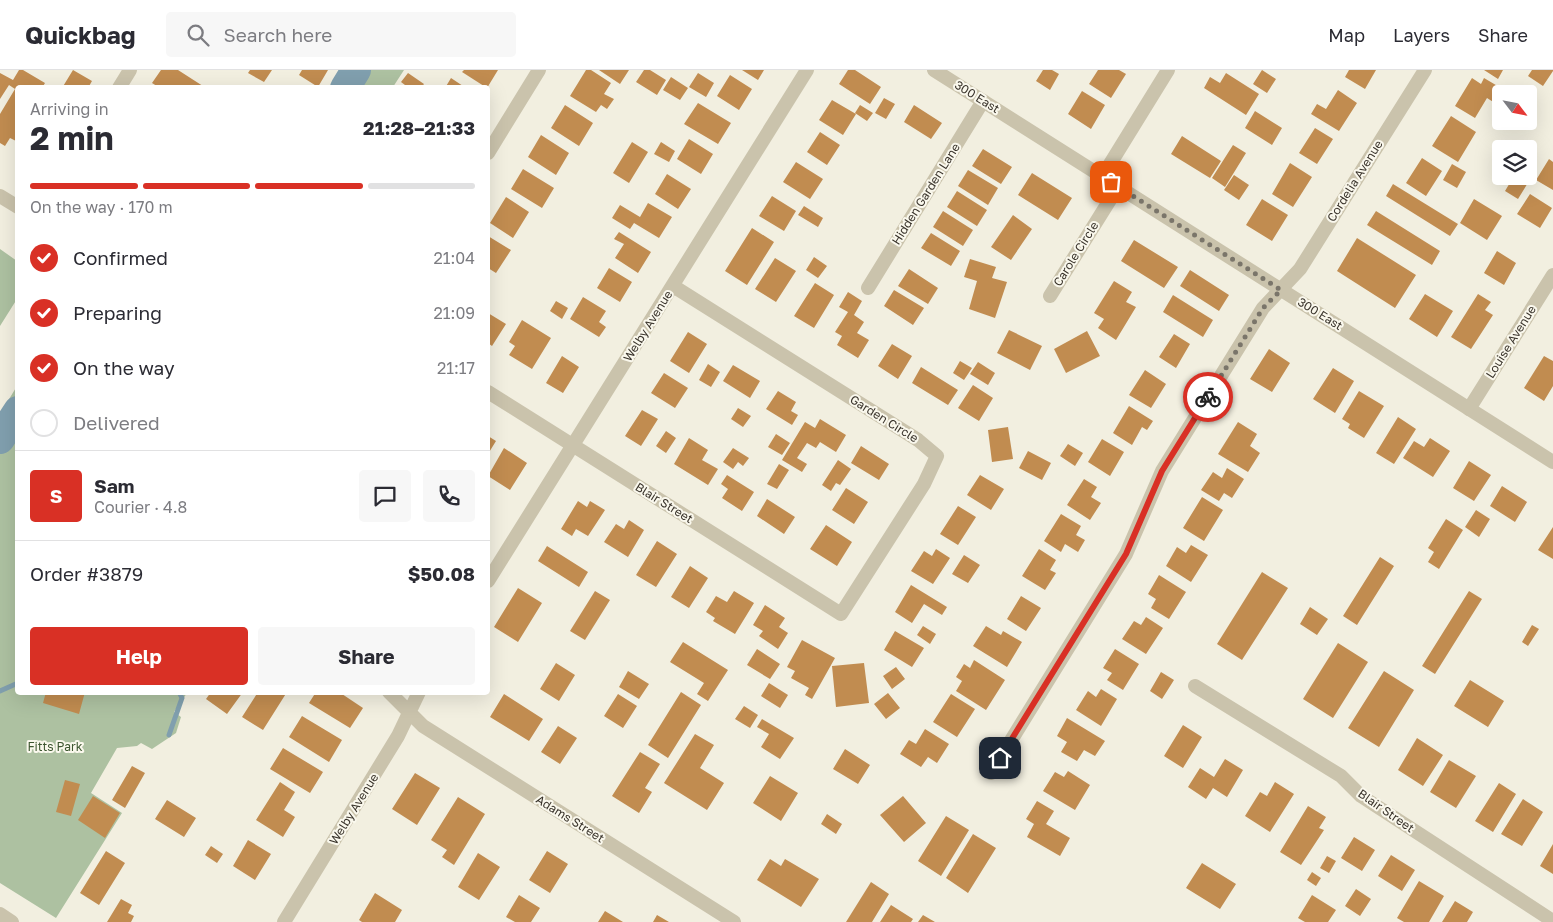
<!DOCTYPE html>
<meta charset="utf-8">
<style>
:root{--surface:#fff;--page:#f7f7f7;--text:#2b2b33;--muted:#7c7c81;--line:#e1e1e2;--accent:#d93025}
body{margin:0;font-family:"Golos Text",sans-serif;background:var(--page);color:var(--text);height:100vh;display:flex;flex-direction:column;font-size:19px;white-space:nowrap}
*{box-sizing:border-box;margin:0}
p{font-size:16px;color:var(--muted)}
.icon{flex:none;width:28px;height:28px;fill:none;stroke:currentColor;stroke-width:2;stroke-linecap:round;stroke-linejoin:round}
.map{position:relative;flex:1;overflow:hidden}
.drawer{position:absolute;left:15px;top:15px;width:475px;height:610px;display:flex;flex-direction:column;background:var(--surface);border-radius:5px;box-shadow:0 5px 20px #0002}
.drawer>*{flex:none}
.needle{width:32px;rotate:122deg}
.controls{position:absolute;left:1492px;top:15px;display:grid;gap:10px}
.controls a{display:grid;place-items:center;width:45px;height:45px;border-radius:5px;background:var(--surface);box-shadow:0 5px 20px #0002;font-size:25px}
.pin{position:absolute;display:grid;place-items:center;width:42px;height:42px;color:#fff;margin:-21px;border-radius:10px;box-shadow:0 2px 8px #0006}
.courier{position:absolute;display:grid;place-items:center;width:50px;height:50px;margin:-25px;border:4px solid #d93025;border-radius:50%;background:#fff;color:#222;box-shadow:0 1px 6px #0007}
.summary em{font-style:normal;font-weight:700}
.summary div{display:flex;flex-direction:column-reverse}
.summary{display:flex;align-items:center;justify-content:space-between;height:85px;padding:0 15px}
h1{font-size:32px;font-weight:700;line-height:38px}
.bar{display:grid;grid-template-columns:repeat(4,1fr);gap:8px 5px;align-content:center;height:60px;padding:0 15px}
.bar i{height:6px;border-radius:4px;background:var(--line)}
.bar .current{background:var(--accent)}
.bar p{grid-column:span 4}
.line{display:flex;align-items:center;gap:12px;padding:0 15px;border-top:1px solid var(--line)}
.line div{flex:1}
.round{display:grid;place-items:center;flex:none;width:52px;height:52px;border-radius:5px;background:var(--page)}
ol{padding:0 15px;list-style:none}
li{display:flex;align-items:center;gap:15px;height:55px}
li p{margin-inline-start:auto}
li .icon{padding:5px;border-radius:50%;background:var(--accent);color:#fff;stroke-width:4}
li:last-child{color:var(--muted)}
li i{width:28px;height:28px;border:2px solid var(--line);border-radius:50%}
.button{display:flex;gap:10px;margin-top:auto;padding:10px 15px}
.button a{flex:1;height:58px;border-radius:5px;background:var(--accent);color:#fff;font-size:20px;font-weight:700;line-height:58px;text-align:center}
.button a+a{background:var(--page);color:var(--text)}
header{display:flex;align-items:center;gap:30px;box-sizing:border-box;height:70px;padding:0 25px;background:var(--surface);border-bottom:1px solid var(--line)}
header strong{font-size:24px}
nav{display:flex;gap:28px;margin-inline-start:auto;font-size:18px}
.search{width:350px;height:45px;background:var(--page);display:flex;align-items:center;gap:12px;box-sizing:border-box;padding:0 18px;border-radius:5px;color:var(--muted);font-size:19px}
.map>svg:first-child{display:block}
.green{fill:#adc1a1}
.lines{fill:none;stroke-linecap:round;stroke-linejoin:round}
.stream{stroke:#809fae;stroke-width:5}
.river{stroke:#809fae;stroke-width:30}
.building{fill:#c18c50}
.minor{stroke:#cac3ac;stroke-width:14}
.tertiary{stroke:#cac3ac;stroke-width:14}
.done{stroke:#7a756a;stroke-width:5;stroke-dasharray:0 9}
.route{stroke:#d93025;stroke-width:6}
.labels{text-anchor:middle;stroke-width:4;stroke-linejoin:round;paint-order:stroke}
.street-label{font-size:12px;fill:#39332b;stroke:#faf8ed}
.park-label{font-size:12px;fill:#3d5630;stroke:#faf8ed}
</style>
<header>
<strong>Quickbag</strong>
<div class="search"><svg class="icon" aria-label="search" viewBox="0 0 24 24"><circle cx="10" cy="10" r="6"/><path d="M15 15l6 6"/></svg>Search here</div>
<nav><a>Map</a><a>Layers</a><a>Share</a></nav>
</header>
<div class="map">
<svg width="1553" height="852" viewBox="0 0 1553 852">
<rect width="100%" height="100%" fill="#f2efe0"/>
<path class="green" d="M342,0H404L393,17H331Z
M0,179L17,191V229L0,256Z
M17,316L18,622L187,623L174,642L181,647L176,663L152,679L141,673L137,676L117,678L91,723L122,743L56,848L0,813V344Z"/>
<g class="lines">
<path class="stream" d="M0,621L18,613
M169,665L182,628L179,622"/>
<path class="river" d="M345,18L356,0
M0,369L18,341"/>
</g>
<path class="building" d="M19,0H23L45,13L42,18H18V72L10,68L5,76L0,73V44L15,19L9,15L0,29V3L13,10Z
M73,0L92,11L88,18H62Z
M161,0H178L206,18H160L152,13Z
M250,0H272L264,12L248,3Z
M302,0H328L318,17L299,5Z
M464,0H498L487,18L462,2Z
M586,0H591L611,13L604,24L614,29L607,39L601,35L596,42L570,26Z
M599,0H629L620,14Z
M644,0H650L666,10L657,25L636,12Z
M742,0H764L758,10Z
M848,0H855L881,17L870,34L839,14Z
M1043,0H1052L1059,4L1050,20L1036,11Z
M1098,0H1119L1126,4L1111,28L1089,14Z
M1262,0L1276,9L1267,23L1253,14Z
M1349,0H1376L1365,19L1345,7Z
M1484,0H1503L1498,9Z
M1532,0H1553V1L1543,16L1528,6Z
M408,3L424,14L421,18H409L401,12Z
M698,3L714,13L706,27L689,17Z
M1226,3L1259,24L1246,45L1204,18L1210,7L1220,13Z
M730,5L752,19L739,40L717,26Z
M671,7L688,18L680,30L663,20Z
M451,8L466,18H445Z
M1472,8L1481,14L1484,8L1511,24H1501V37L1487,28L1475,48L1455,36Z
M1338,20L1357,33L1339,61L1311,44L1317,34L1326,39Z
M1082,21L1105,35L1091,59L1068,44Z
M884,28L895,34L886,49L875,43Z
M832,30L856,44L843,65L819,50Z
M698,33L731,53L718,74L684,54Z
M565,35L593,53L579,76L551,58Z
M860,35L873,43L867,51L855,43Z
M914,35L942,53L931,69L904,52Z
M1255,41L1282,58L1272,75L1245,58Z
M1451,46L1476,62L1458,92L1432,76Z
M1315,58L1333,69L1317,94L1299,83Z
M820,62L840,75L827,95L807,82Z
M541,65L569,83L556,105L528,87Z
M1182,66L1221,91L1210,108L1171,84Z
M689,69L713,84L701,104L677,89Z
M632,72L648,82L629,113L613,103Z
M661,72L675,81L669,92L654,84Z
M1233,75L1246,83L1225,117L1212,108Z
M983,79L1012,97L1001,114L972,96Z
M1422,88L1442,101L1426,126L1406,113Z
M1549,89L1553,92V120L1536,110Z
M796,92L823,109L810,129L783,112Z
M1290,93L1312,107L1293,137L1272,124Z
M1452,94L1466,102L1457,118L1443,110Z
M523,99L554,118L542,138L511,119Z
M968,100L998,118L988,135L958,116Z
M1032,103L1072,128L1058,150L1018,125Z
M667,104L691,119L678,139L655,124Z
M1234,105L1249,115L1239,130L1224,120Z
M1514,106H1521L1529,111L1518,129L1505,121Z
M1393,114L1458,154L1450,166L1386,126Z
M957,121L987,140L977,156L947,137Z
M1530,124L1552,138L1540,158L1517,144Z
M772,126L796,141L784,161L759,146Z
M506,127L529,142L513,168L490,153Z
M1262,129L1288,145L1272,171L1246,155Z
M1474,129L1502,146L1487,170L1460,153Z
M648,133L672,147L659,168L634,153L630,159L612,148L620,135L640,147Z
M804,136L823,148L818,157L798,145Z
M943,141L973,160L963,176L933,157Z
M1376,141L1440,181L1432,195L1367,155Z
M1013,145L1032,159L1011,190L991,177Z
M752,158L774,172L747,215L725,201Z
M619,162L651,182L638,203L615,188L624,174L614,169Z
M931,163L960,181L951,196L921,178Z
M488,166L511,180L496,203L488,198Z
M1357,168L1416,205L1395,238L1337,201Z
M1134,170L1178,197L1164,218L1121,191Z
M1497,181L1516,193L1504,215L1484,203Z
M814,187L827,196L818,208L806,200Z
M775,188L796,201L776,232L755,219Z
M970,189L996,197L992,208L1007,212L995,248L969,239L977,211L964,207Z
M609,198L632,212L620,232L597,218Z
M909,199L938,218L928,234L898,216Z
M1190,200L1229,225L1219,241L1180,216Z
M1114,211L1132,222L1126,232L1136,237L1116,270L1098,258L1104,249L1094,243Z
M815,213L834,225L814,258L794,246Z
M894,220L924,238L913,255L884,236Z
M848,222L862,231L854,245L864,252L857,263L869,270L858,288L837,275L842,266L835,262L848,242L839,237Z
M1425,224L1453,241L1437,267L1409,249Z
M1478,224L1491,232L1485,240L1493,245L1471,279L1451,267Z
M1173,225L1213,250L1203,267L1163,242Z
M583,227L606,241L599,252L606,257L599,267L570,249Z
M556,231L568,238L562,249L550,241Z
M488,243L506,254L492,276L488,273Z
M522,250L551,268L532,299L509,285L515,276L509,272Z
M1009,260L1042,276L1030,300L997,283Z
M1087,261L1100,286L1066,303L1054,279Z
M688,262L707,274L689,303L670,291Z
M1174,264L1190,274L1176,298L1159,287Z
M892,274L912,286L898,309L878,296Z
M1269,279L1290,293L1272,322L1250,309Z
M562,286L579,297L563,323L546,313Z
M1544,286L1553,291V316L1544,331L1524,318Z
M960,291L972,298L964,310L953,303Z
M978,292L995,303L988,315L970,304Z
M708,294L720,302L711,317L699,310Z
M733,295L760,311L750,328L723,311Z
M921,297L958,320L948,335L912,313Z
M1333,298L1354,311L1335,343L1313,329Z
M1145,300L1166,314L1151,338L1129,325Z
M664,303L688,318L675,338L651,323Z
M973,315L993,328L979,351L958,338Z
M778,321L796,332L791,341L798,345L792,355L766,339Z
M1359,321L1384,336L1364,368L1348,358L1350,354L1342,349Z
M1129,336L1153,351L1147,360L1142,357L1132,375L1113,363Z
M738,338L751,346L743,357L731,349Z
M642,340L658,349L641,376L625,366Z
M1398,347L1416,359L1394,394L1376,383Z
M820,349L846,365L836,382L820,372L816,378L807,373L797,388L807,394L802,402L782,390L805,352L815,358Z
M1238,352L1257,364L1250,376L1260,383L1248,402L1218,384Z
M1008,357L1013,389L992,392L988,360Z
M666,361L676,368L666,383L656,376Z
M776,364L790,373L782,385L768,377Z
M488,366L496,371L488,384Z
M689,368L708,380L702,390L718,399L708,415L674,394Z
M1430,368L1450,381L1433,407L1403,388L1414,371L1424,377Z
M1102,369L1124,382L1110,406L1088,392Z
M1068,374L1083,383L1075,396L1060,386Z
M861,376L889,394L879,410L851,393Z
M504,378L527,393L510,420L488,406Z
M733,378L749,388L743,396L738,392L733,399L723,392Z
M1028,381L1051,393L1042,410L1019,398Z
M838,390L851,399L840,415L836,413L831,421L822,415Z
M1469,391L1491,405L1474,431L1453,418Z
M779,394L789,400L777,419L767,414Z
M1227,398L1244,409L1232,428L1224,423L1219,431L1201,420L1213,402L1222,408Z
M727,405L754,422L742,441L722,428L728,419L721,414Z
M980,405L1004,419L991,440L967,425Z
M1084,409L1097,417L1091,427L1101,433L1090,450L1067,435Z
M1502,416L1527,432L1515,452L1490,436Z
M846,418L868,432L854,454L832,440Z
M1202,427L1223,440L1204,471L1183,458Z
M767,429L795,447L784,464L757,446Z
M578,431L587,437L590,431L605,440L588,466L576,459L572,466L561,459Z
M958,436L976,447L958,475L940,464Z
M1476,440L1490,449L1479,467L1465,457Z
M1061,444L1081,456L1076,465L1085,470L1078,482L1065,474L1061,482L1044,471Z
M1446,449L1463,460L1439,499L1428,492L1434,482L1428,478Z
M629,450L644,460L628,487L604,472L616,454L624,459Z
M826,455L852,472L837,496L810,479Z
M1553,457V489L1538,480Z
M657,471L677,484L656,517L636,505Z
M1191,475L1208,485L1191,512L1166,496L1177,477L1186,483Z
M547,476L588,502L579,517L538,491Z
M936,479L950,488L933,514L911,501L924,481L932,486Z
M1039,479L1056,490L1050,500L1056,503L1045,520L1022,506Z
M964,485L980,495L968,513L952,504Z
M1380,487L1394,496L1357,555L1343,546Z
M690,496L708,508L689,538L671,527Z
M1262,502L1288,518L1242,590L1217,574Z
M1159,505L1186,522L1169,549L1151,538L1156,529L1148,524Z
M911,515L947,537L942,545L924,534L912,553L895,542Z
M518,518L542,533L518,572L494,557Z
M595,521L610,530L585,570L570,561Z
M734,521L754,533L735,564L713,551L715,548L706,542L716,526L727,532Z
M1469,521L1482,529L1435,604L1422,596Z
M1021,526L1041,538L1026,561L1007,549Z
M765,535L785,548L779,557L788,563L778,579L759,566L763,561L753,555Z
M1310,537L1328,549L1317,565L1300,554Z
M1146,547L1163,558L1146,584L1122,569L1134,551L1141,555Z
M1532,555L1539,559L1528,576L1522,572Z
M923,556L936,564L930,574L917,565Z
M986,556L1001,565L1003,561L1022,572L1007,597L973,576Z
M895,561L924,578L912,597L884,580Z
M802,570L835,588L812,629L805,625L809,618L791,608L795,601L787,597Z
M683,572L728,600L708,631L697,624L704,613L670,592Z
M1338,573L1368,592L1333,648L1303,629Z
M757,579L780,594L770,609L747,595Z
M1115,579L1139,594L1123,620L1107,610L1112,603L1103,598Z
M974,590L1005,610L986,640L956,621L962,611L956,607L964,594L970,598Z
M556,593L575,605L559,631L540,619Z
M864,593L869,633L836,637L832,596Z
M896,597L905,609L892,619L883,606Z
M628,601L649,614L639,629L619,617Z
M1384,601L1414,620L1379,677L1348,658Z
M1161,602L1174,610L1162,629L1150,621Z
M1470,610L1504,631L1488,657L1454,636Z
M769,613L788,625L780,638L761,626Z
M1101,619L1117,629L1101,656L1076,640L1088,621L1096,627Z
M46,622H85L79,644L43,633Z
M211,622H243L227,644L206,629Z
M258,622H287L263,660L242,647Z
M316,622H339L363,638L350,658L309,633Z
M681,622L701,635L668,688L648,675Z
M888,623L900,638L886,649L874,634Z
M504,624L543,649L529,671L490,647Z
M618,624L637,636L623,658L604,646Z
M951,624L975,639L957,667L933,652Z
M744,636L758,645L750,658L735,649Z
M302,646L342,670L329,692L289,667Z
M1067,648L1105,671L1095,686L1084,680L1077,691L1061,682L1067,672L1057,666Z
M762,649L794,668L780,689L761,677L769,664L757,657Z
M1183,655L1202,667L1183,698L1164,686Z
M558,656L577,668L560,694L541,682Z
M925,659L949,674L937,693L928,687L921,697L900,684L909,670L916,674Z
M695,664L714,675L700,698L724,713L707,740L664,713Z
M1417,668L1443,685L1423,716L1398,700Z
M283,678L323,702L310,723L270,699Z
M845,679L870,695L858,714L833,699Z
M640,682L660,694L645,718L652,722L639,743L612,726Z
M1225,689L1243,700L1227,727L1213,718L1206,729L1188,717L1200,698L1214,707Z
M1449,690L1476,706L1456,738L1430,722Z
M132,696L145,703L125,738L112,730Z
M1068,701L1090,715L1075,740L1043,721L1055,702L1064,707Z
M415,703L440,718L417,755L392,739Z
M770,706L798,723L781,751L753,733Z
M65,710L80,714L71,746L56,742Z
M280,712L295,722L284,740L295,747L283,767L256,750Z
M1275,712L1294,724L1270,762L1245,746L1260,722L1267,726Z
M1499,713L1516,724L1493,762L1475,751Z
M93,726L120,743L105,768L78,750Z
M903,726L926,753L904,772L880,745Z
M458,727L485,744L454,795L442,787L447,780L431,770Z
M1523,729L1543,742L1522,776L1501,764Z
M167,730L196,748L184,767L155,749Z
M1037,731L1054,741L1046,754L1070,768L1060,786L1027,767L1034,754L1026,749Z
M1308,736L1326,747L1319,758L1324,760L1301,795L1280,782Z
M827,744L842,754L836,764L821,754Z
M946,746L969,760L941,806L918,791Z
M973,764L996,778L968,823L946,808Z
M1354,767L1375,780L1362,801L1341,788Z
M248,770L271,784L255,810L233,796Z
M1553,774V804L1540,796Z
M211,776L223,784L217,793L205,785Z
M106,781L125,793L99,835L80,823Z
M547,781L568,794L550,823L529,810Z
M478,783L500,797L479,830L458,817Z
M1391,785L1415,800L1402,821L1378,806Z
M1327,786L1336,791L1329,803L1320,798Z
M770,789L781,796L785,789L819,809L801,837L757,810Z
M1202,793L1236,814L1220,839L1186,818Z
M1312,802L1321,808L1316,816L1307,810Z
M1419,811L1444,826L1429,852H1404L1397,848Z
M871,812L889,824L872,852H846Z
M1356,819L1371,829L1360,846L1345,836Z
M375,823L402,840L395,852H362L359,850Z
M519,825L540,838L531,852H515L506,847Z
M1312,825L1336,840L1328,852H1305L1298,848Z
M121,829L132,835L128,843L134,846L131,852H107Z
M1455,831L1473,842L1467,852H1442Z
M891,835L913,849L911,852H880Z
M605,841L623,852H598Z
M657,845L669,852H653Z
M923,845L935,852H918Z"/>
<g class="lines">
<path class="minor" d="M119,18L130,0
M488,83L539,0
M1102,107L1168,0
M0,126L18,137
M868,218L983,31
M1050,226L1118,117
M488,322L841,544L924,414L937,386L918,370L673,216
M1469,339L1553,205
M488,511L807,0
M1195,616L1341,706L1361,726L1553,851
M389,622L423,656L734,852
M991,703L1126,484L1162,401L1263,238L1300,199L1425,0
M284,852L398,666L419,622"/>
<path class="tertiary" d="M934,0L1553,392
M0,844L12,852"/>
</g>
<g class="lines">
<path class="done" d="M1111,112L1281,220L1263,238L1208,327"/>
<path class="route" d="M1000,688L1126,484L1162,401L1208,327"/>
</g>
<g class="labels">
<g class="street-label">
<text transform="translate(977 27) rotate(32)" y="4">300 East</text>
<text transform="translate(1355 111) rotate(-58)" y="4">Cordelia Avenue</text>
<text transform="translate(926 124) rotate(-58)" y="4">Hidden Garden Lane</text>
<text transform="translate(1076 184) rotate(-58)" y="4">Carole Circle</text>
<text transform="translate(1320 244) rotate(32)" y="4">300 East</text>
<text transform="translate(648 256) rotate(-58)" y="4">Welby Avenue</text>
<text transform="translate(1511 272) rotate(-58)" y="4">Louise Avenue</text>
<text transform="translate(884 349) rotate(32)" y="4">Garden Circle</text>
<text transform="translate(664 433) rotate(32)" y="4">Blair Street</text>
<text transform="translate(354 739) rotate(-58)" y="4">Welby Avenue</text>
<text transform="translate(1386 741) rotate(35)" y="4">Blair Street</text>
<text transform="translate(570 749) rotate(32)" y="4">Adams Street</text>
</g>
<g class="park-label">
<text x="55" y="681">Fitts Park</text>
</g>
</g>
</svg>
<div class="controls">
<a><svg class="needle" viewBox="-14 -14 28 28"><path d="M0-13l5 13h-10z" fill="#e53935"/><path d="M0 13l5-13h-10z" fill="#7c7c81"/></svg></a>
<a><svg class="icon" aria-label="layers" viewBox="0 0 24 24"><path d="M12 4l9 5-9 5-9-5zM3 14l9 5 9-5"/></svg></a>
</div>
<div class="pin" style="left:1111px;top:112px;background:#ea580c"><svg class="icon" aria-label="bag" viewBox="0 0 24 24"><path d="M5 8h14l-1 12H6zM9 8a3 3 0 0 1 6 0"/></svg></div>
<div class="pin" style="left:1000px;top:688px;background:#1f2937"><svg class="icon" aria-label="home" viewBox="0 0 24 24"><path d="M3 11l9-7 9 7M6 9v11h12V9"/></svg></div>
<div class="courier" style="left:1208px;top:327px"><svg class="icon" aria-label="bike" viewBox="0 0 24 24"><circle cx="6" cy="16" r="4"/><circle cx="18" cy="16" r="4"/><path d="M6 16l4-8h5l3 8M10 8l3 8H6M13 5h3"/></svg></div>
<section class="drawer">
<div class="summary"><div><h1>2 min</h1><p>Arriving in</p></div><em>21:28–21:33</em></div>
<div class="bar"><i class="current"></i><i class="current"></i><i class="current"></i><i></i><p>On the way · 170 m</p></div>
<ol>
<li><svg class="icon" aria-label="check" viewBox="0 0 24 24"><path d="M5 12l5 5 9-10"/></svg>Confirmed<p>21:04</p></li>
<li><svg class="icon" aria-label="check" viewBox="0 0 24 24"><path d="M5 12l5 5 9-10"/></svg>Preparing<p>21:09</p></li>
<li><svg class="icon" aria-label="check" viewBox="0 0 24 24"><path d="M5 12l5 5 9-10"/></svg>On the way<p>21:17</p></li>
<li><i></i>Delivered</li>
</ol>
<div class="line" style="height:90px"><b class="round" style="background:var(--accent);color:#fff">S</b><div><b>Sam</b><p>Courier · 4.8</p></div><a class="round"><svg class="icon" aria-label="chat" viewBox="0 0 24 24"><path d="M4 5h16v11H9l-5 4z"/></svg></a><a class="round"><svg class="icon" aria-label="phone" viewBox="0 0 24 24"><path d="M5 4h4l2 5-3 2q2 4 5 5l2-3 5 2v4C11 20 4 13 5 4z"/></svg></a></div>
<div class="line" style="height:65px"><div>Order #3879</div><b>$50.08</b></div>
<div class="button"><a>Help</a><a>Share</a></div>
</section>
</div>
